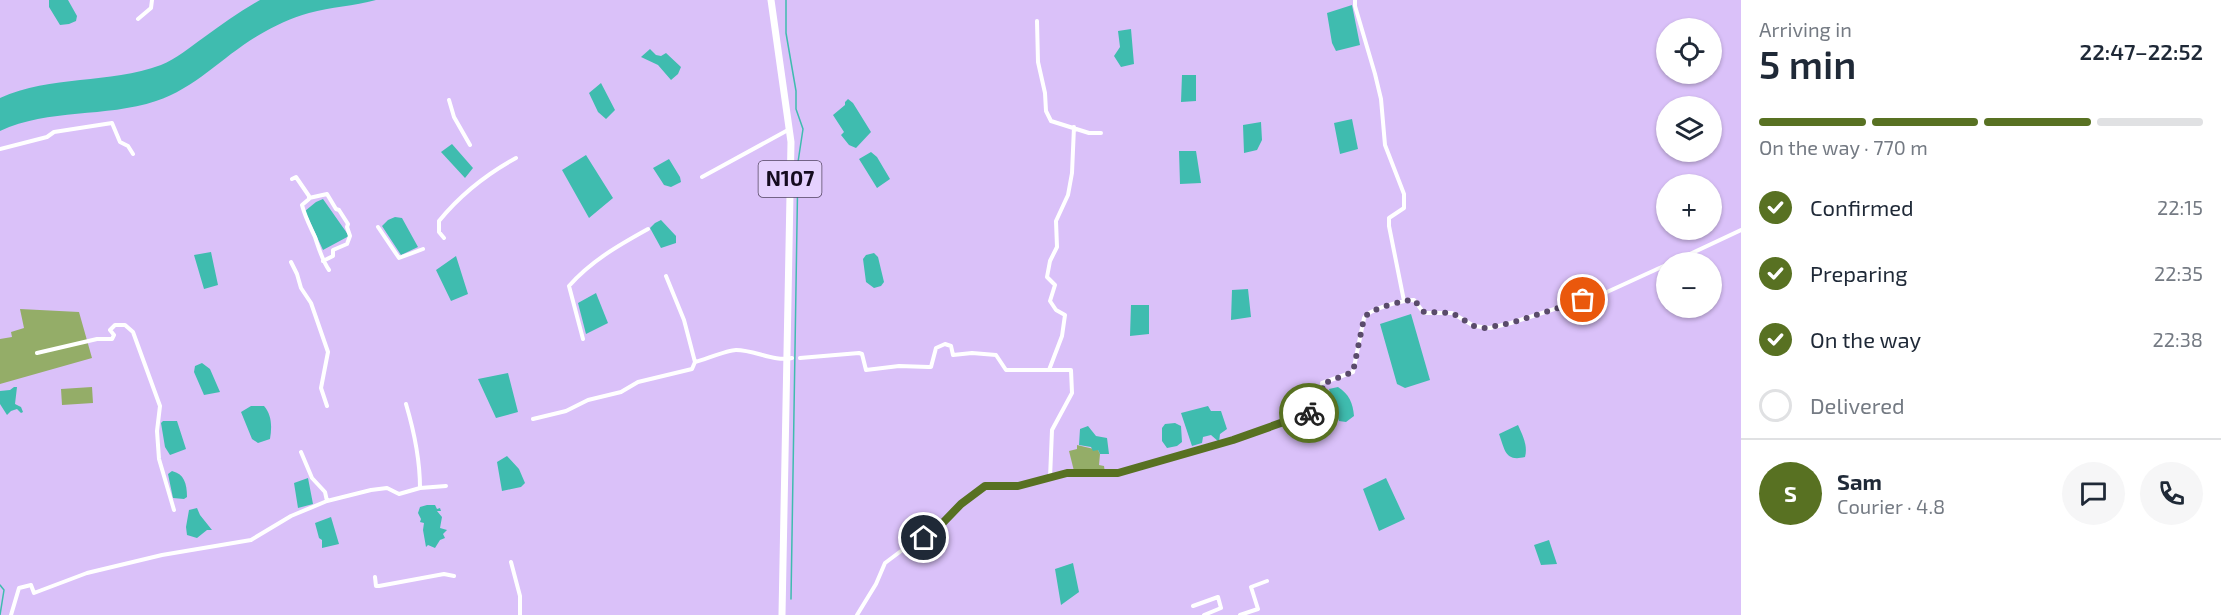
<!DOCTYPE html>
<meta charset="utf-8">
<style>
:root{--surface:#fff;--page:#f6f6f7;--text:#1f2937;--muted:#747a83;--line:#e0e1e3;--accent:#587122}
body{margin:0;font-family:"Exo 2",sans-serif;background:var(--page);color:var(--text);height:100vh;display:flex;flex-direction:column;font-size:22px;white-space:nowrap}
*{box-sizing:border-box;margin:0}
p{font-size:20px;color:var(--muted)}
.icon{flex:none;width:33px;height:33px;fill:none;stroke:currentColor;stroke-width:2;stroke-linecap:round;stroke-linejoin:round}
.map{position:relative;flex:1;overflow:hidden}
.details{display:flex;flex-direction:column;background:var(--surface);width:480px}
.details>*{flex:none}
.controls{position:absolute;left:1656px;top:18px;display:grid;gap:12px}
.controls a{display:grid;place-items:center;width:66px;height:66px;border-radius:50%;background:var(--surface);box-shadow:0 2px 4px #0004;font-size:30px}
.pin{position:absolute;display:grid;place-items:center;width:51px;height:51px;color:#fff;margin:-26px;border:3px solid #fff;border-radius:50%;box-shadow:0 2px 6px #0007}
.courier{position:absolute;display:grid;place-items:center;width:60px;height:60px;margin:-30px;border:4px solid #587122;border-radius:50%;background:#fff;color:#222;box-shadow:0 2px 8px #0007}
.overview em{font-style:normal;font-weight:600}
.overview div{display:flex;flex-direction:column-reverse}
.overview{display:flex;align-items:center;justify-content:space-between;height:102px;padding:0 18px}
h1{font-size:39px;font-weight:600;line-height:45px}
.bar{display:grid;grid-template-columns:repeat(4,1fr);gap:9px 6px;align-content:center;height:72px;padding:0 18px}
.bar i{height:8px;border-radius:4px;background:var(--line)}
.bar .active{background:var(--accent)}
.bar p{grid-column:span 4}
.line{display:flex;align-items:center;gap:15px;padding:0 18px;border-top:2px solid var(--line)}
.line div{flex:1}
.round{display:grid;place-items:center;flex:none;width:63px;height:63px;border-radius:32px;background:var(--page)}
ol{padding:0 18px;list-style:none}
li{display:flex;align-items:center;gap:18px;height:66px}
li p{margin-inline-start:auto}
li .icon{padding:6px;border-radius:50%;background:var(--accent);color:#fff;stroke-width:4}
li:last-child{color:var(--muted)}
li i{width:33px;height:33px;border:3px solid var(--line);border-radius:50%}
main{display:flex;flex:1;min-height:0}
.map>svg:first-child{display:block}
.green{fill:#94ad68}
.water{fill:#3fbcaf}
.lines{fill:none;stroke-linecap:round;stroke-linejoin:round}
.stream{stroke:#3fbcaf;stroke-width:1.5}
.street{stroke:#fff;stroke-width:4}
.highway{stroke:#fff;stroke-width:7}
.done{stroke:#5a4b6b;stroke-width:6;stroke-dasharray:0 10.8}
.route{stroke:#587122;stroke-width:8}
.labels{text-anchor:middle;stroke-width:6;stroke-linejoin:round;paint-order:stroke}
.shield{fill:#e5d1fe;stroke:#534662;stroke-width:1.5}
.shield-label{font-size:21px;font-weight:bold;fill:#150b1f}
</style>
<main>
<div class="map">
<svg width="1741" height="615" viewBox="0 0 1741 615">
<rect width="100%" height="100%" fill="#dac1f9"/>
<path class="green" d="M20,309L79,312L92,358L0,384V339L12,337L11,332L24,328Z
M92,387L93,403L62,405L61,389Z
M1077,445L1098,450L1100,454L1099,465L1104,466L1105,473L1074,471L1069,451L1077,449Z"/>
<path class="water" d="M49,0H68L77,16L76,21L69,24L60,25L49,7Z
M260,0H376C354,6 331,7 309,13C291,18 274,26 259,35C223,56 196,88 156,101C105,118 49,108 0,131V98C51,75 109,84 161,65C176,59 190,47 203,38C222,24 240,11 260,0Z
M1352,5L1360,45L1336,51L1332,43L1327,13Z
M1131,29L1134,64L1121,67L1114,56L1120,47L1118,31Z
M650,49L656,55L661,56L666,53L681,67L678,74L671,80L658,65L641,57Z
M1182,75H1196V101L1181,102Z
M601,83L615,110L606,119L598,112L589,93Z
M848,99L853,103L871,132L856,148L849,145L841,135L844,132L833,115L845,105V102Z
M1352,119L1358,149L1340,154L1334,123Z
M1261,122L1262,140L1257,150L1244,153L1243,125Z
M452,144L473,168L465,178L441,152Z
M1179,151H1196L1201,183L1180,184Z
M871,152L877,157L890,179L877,188L859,159Z
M586,155L613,198L589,218L562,170Z
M669,159L680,177L681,182L671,187L664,185L653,168Z
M323,199L349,236L323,250L305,211L316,202Z
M395,217L402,218L418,247L401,255L382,226L388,220Z
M661,220L676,236V243L661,248L650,228L655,223Z
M211,252L218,285L204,289L194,255Z
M874,253L878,257L884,282L881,286L874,288L866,282L863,259L866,255Z
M456,256L468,294L451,301L436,270Z
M1248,289L1251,317L1231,320L1232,290Z
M596,293L608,323L586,334L578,303Z
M1131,305H1149V334L1130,336Z
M1411,314L1430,380L1405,388L1397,384L1380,324Z
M202,363L210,369L220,392L204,395L194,372L195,366Z
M508,373L518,412L496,418L478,379Z
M14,387H17L15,404L21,407L23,412L21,413L17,409L11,411L7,415L0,404V391L10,390Z
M1338,387C1349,394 1353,403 1354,416L1346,422L1339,421L1329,389Z
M251,406H264C272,415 272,427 270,439L258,443L252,439L241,412Z
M1208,406L1211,411H1221L1227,429L1220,434L1219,442L1211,435L1203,437L1202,443L1192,446L1181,413Z
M163,421H177L186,449L170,455L165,447L161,423Z
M1175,423L1181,426L1182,442L1177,446L1167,448L1162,441V428L1165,424Z
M1518,425C1523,436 1528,446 1525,457C1505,462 1505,450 1499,434Z
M1088,426L1096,436L1107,438L1109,454H1100L1098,450L1093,451L1091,447L1079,445L1080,429Z
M507,456L519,469L525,483L521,487L502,491L497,462Z
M172,471C184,474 187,483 187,497L184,499L173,498L168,474Z
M308,478L313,504L298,508L294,483Z
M1386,478L1405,519L1379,531L1363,489Z
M427,505H435L437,509L440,508L441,511H437L442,517L440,528L447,530L443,534L445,538L440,540L435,548L428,545L426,547L423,530L424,523L420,522L421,519L418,513L420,507Z
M197,508L200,515L212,530H207L197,538L187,535L186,527L189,510Z
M331,517L339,544L322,548V540L319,538L315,523Z
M1549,540L1557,564L1541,565L1534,545Z
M1073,563L1079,592L1061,605L1055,569Z"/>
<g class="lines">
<path class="stream" d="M786,0V33L796,91V109L803,129L798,162L791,599
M0,585L4,590L0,615"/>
<path class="street" d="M1355,0V6L1375,74L1381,99L1385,145L1404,194V208L1389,218V226L1404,301
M138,19L151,8L152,0
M1037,21L1038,62L1045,93L1046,111L1051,121L1089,133H1101
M449,100L454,117L470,145
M0,149L47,137L54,132L112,123L120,142L128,146L133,154
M702,177L788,130
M292,179L296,177L309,196V199L302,205C305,217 310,226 315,237C319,249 322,260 329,270
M309,198L327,194L336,209L339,210L348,224L347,227L350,236L347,244L333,250V256L323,261
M378,227L399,258L423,249
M444,238L439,232V221C461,194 485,175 516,158
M291,262L297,274L301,288L311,303L328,352L321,388L327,406
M1673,262L1741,230
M666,276L684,320L695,362C706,359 728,350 736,350C755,350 774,362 792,358
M583,339L569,286C591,261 619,245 648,229
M37,353L97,339H112L114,335L110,330L115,325H125L133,332L160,406L157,431L159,459L174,510
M800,358L859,353L862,354L866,370L899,366L929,367H931L936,348L945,344L951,346L953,355L972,353L996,355L1006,370H1071L1072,393L1052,430L1050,478
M1049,370L1062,336L1065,315L1056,310L1050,301L1055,285L1047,277L1050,261L1057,247L1056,221L1068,195L1072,173L1074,127
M406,404C414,431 420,460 420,488
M533,419L566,411L588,400L621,392L638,382L692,369L695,362
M301,452L312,478L325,492L327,501
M511,562L520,596V615
M375,577L376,586H379L444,574L454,576
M1193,606L1218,597L1221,608L1204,615
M11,615L19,588L31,585L34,593L87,573L162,555L251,540L291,516L327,501L371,490L387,488L399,494L420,488L446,486
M857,615L876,584L885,563L909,545L934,532L961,504L980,489L992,486H1018L1067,473H1118L1233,440L1303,416L1324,402L1322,383L1353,372L1364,318C1369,309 1403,300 1414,300L1424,313H1452L1474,326L1490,328L1511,323L1607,292L1666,265
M1240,615L1258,609L1251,587L1267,581"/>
<path class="highway" d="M771,0L791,142L782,615"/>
</g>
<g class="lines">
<path class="done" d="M1309,413L1324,402L1322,384L1353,372L1364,318C1369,309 1403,300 1414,300L1424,312L1452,313L1474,326L1485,328L1511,323L1583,300"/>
<path class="route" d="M924,538L934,532L961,504L985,486H1018L1067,473H1118L1233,440L1309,413"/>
</g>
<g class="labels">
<rect class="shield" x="758.5" y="161" width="63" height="36" rx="4.5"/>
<g class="shield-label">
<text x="790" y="186">N107</text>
</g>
</g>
</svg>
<div class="controls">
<a><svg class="icon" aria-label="locate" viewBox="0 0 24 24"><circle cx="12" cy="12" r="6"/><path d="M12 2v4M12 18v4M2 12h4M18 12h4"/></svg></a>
<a><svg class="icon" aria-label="layers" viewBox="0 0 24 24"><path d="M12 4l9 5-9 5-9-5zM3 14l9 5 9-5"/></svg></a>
<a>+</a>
<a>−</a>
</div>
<div class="pin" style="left:1583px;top:300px;background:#ea580c"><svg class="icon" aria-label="bag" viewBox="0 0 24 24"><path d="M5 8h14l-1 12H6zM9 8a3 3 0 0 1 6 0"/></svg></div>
<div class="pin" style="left:924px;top:538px;background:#1f2937"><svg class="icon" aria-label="home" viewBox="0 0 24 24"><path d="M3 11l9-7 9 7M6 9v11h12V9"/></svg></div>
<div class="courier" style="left:1309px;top:413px"><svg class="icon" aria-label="bike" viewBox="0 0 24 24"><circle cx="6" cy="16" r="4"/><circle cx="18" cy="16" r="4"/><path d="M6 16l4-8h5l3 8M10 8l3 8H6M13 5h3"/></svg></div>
</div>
<section class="details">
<div class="overview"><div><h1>5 min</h1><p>Arriving in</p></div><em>22:47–22:52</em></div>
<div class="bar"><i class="active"></i><i class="active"></i><i class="active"></i><i></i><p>On the way · 770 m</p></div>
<ol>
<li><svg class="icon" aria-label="check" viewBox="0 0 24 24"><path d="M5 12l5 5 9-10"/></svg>Confirmed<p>22:15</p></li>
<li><svg class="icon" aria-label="check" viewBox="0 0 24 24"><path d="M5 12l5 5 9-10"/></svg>Preparing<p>22:35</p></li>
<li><svg class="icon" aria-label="check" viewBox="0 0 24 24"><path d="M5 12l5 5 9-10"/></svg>On the way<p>22:38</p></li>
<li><i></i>Delivered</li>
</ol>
<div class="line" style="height:108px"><b class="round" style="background:var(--accent);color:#fff">S</b><div><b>Sam</b><p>Courier · 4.8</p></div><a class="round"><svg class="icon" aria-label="chat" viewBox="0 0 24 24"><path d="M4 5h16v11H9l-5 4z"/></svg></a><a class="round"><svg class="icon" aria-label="phone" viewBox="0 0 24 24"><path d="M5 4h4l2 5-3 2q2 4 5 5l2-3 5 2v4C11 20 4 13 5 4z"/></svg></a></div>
</section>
</main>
